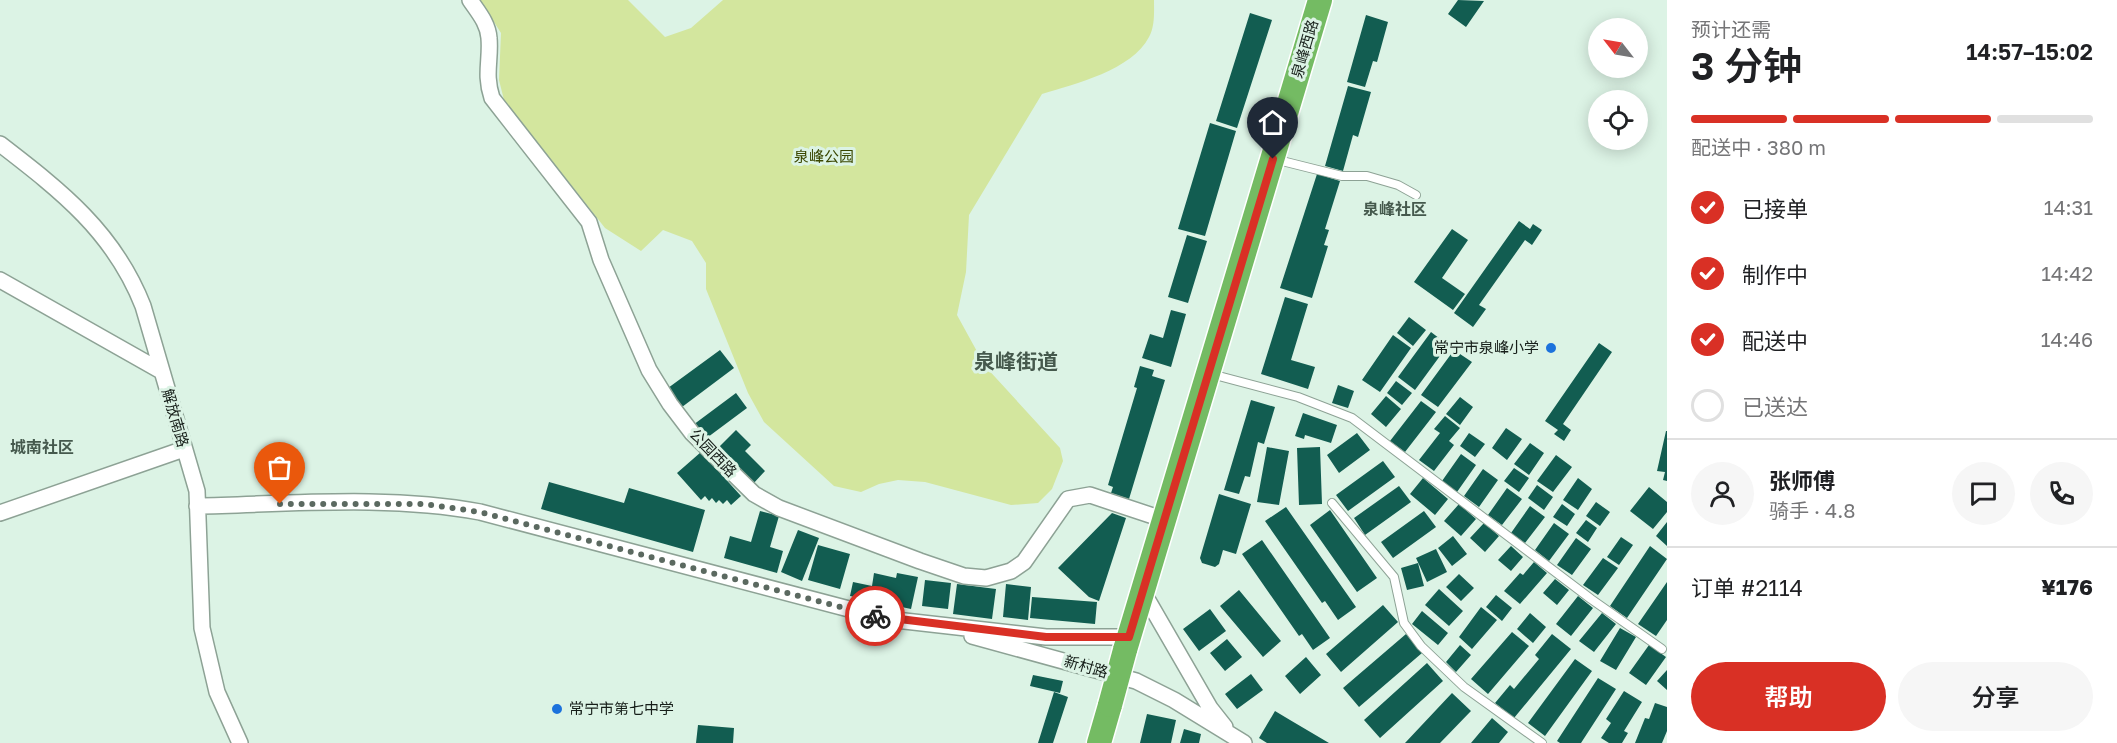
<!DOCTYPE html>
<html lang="zh">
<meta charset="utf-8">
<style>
:root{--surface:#fff;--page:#f6f6f6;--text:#202124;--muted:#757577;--line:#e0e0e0;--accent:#d93025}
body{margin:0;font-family:"Golos Text","Noto Sans SC",sans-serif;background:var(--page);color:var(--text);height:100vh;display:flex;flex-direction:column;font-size:22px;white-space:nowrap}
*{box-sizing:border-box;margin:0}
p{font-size:20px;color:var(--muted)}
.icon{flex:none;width:33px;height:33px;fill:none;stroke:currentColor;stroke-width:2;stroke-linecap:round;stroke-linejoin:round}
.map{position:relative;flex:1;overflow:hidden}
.drawer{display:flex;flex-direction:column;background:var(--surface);width:450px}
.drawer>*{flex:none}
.needle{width:39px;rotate:301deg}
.buttons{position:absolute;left:1588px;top:18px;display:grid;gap:12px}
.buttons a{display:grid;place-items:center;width:60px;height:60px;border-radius:50%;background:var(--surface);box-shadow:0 3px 15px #0003;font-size:30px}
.pin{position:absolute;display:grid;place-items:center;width:51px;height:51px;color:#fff;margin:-62px -26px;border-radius:50% 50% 50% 0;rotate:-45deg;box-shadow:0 0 6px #0007}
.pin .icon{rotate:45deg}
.courier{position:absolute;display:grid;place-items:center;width:60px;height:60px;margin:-30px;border:4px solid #d93025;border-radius:50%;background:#fff;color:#222;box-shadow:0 2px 8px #0007}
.head em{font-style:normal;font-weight:600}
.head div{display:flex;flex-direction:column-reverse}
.head{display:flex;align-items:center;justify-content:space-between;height:102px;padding:0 24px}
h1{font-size:39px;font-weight:600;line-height:45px}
.bar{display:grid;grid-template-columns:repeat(4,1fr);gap:9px 6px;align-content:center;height:72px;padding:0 24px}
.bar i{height:8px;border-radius:4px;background:var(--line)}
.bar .current{background:var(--accent)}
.bar p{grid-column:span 4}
.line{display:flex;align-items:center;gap:15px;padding:0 24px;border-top:2px solid var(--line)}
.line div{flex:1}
.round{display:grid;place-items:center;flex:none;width:63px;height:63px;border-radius:32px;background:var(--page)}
ol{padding:0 24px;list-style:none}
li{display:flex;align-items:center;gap:18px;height:66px}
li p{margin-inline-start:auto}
li .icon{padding:6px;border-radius:50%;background:var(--accent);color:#fff;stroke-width:4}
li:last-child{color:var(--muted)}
li i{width:33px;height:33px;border:3px solid var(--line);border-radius:50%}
.action{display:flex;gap:12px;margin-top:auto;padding:12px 24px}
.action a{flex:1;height:69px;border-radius:36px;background:var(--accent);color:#fff;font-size:24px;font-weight:600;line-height:69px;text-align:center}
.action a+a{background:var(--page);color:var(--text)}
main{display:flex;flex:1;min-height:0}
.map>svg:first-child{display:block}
.green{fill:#d3e69e}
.building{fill:#125d51}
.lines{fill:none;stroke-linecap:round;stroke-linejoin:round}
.service-casing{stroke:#8da295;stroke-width:10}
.minor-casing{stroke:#8da295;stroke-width:18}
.trunk-casing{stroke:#fff;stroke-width:27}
.service{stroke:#fff;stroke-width:8}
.minor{stroke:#fff;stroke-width:15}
.trunk{stroke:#74bb63;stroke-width:24}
.trunk-bridge-casing{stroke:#fff;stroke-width:27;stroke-linecap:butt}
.trunk-bridge{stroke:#74bb63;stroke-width:24}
.done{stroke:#5b6960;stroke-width:6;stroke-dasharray:0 10.8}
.route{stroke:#d93025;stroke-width:8}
.poi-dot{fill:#1c72dc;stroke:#dcf3e5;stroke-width:2}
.labels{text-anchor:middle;stroke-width:6;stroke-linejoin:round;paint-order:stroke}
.street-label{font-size:15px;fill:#161e19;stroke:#dcf3e5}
.park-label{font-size:15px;fill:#3a4700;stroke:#dcf3e5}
.poi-label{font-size:15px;fill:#161e19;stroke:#dcf3e5;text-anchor:end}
.neighbourhood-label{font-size:16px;font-weight:bold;fill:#45594d;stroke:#dcf3e5}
.district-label{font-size:21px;font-weight:bold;fill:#45594d;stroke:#dcf3e5}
</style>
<main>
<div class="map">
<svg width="1667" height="743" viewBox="0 0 1667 743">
<rect width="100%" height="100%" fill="#dcf3e5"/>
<path class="green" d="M480,0H628L665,37L691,28L723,0H1154C1154,13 1155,26 1149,37C1132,70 1075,84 1042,94L969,215L966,272L957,315L985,366L1060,448L1063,461L1052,489L1038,503L1011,505L925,482L898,480L879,484L861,492L834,486L764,422L748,393L706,289V263L692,241L663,230L641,251L605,228L504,100L499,80L501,33Z"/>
<path class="building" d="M1458,0L1484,1L1466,27L1448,14Z
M1250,13L1272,20L1237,128L1216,121Z
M1366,15L1388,22L1377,62L1373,61L1365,87L1347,82Z
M1348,86L1371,92L1358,137L1353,135L1343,171L1325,166Z
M1210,123L1236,131L1205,236L1178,229Z
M1317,174L1340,181L1325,229L1329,230L1324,245L1328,246L1312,298L1280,288Z
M1519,221L1530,229L1533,224L1542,230L1532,245L1525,240L1479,305L1486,309L1473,327L1454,313Z
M1452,229L1468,240L1442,278L1465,294L1453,310L1414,282Z
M1187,235L1207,241L1188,303L1168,297Z
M1285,297L1308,304L1291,360L1315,367L1308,389L1261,374Z
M1171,310L1186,314L1171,367L1142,358L1150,334L1163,338Z
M1409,317L1426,330L1413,346L1397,333Z
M1431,332L1448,345L1415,390L1398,377Z
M1393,335L1411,348L1380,392L1362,380Z
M1599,343L1612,352L1563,424L1571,430L1564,441L1554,434L1558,430L1545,421Z
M720,350L734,368L682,407L668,388Z
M1454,350L1472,362L1438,407L1421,395Z
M1140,366L1154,370L1152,376L1165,380L1129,499L1111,493L1113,487L1108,485L1137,388L1134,387Z
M1396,381L1412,393L1402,405L1387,393Z
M1338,385L1354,391L1348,408L1332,403Z
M736,393L747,408L704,440L693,425Z
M1386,396L1401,409L1386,427L1371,414Z
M1460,397L1473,407L1460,425L1446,414Z
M1251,400L1275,407L1264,444L1258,442L1250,477L1245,476L1239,494L1224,490Z
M1421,401L1436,412L1405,452L1390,441Z
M1303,413L1337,425L1331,443L1305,435L1304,439L1295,436Z
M1445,416L1460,428L1449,441L1454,445L1434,471L1419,460L1440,433L1434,429Z
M1506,428L1522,439L1507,460L1492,448Z
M736,430L751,445L745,451L765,471L753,484L717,449Z
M1666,431H1667V481L1663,480L1665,472L1657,471Z
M1357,433L1370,450L1339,473L1327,455Z
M1469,433L1485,444L1475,457L1460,446Z
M1530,443L1544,453L1529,475L1514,464Z
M1267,447L1289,451L1279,505L1257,502Z
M1320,447L1322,504L1299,505L1297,448Z
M701,452L741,496L731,505L727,500L723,504L719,500L716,503L712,498L709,501L705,496L701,500L677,473Z
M1461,454L1476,465L1457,492L1442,481Z
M1556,455L1572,467L1553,492L1537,481Z
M1383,461L1395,477L1348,511L1336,495Z
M1514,468L1529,478L1519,492L1504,481Z
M1483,469L1498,480L1479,507L1464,496Z
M1423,478L1448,499L1435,515L1410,494Z
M1578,478L1592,489L1578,510L1563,500Z
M549,482L624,503L629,488L705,510L693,552L541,509Z
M1537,485L1553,497L1544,510L1528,498Z
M1399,486L1411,502L1365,535L1354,518Z
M1649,487L1667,502V512L1653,529L1630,511Z
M1507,488L1522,499L1502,525L1488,515Z
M1219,494L1251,504L1236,554L1223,550L1219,564L1215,567L1202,563L1200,558Z
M1596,502L1610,512L1600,526L1586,516Z
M1459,504L1476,519L1461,536L1444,521Z
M1562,504L1575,514L1567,526L1553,517Z
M1530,506L1545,517L1525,543L1511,533Z
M1286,507L1356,607L1338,620L1325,601L1322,603L1265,521Z
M1330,510L1377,578L1357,592L1310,525Z
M760,511L779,516L770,547L783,551L777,573L724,558L730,536L751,542Z
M1424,511L1436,527L1393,558L1381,542Z
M1112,513L1126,518L1099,601L1089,597L1058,568Z
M1586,520L1597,528L1588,542L1576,533Z
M1667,522V546L1656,536Z
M1484,523L1499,536L1485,552L1470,538Z
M1554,523L1569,534L1549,561L1535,550Z
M798,530L819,538L802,581L781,572Z
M1453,536L1467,554L1452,566L1438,548Z
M1621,537L1633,545L1619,565L1607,557Z
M1576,538L1591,549L1572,575L1557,565Z
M1262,540L1330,638L1313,650L1302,634L1299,636L1242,554Z
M818,545L850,554L840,589L808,580Z
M1511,546L1523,557L1511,571L1498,560Z
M1650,546L1667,559L1627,618L1610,606Z
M1436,549L1447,572L1427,582L1416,558Z
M1603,558L1618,568L1598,595L1583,585Z
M1534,562L1547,573L1520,604L1504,591L1520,573L1523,575Z
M1418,563L1424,586L1407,590L1401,568Z
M874,573L896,578L897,573L918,577L911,609L850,596L853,582L872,586Z
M1459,574L1474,588L1461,601L1446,587Z
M1555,579L1569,590L1557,605L1543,593Z
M925,580L951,583L948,609L922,606Z
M1667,582V620L1656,636L1638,624Z
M957,584L996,589L992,619L953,614Z
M1006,584L1031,587L1028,620L1003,617Z
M1439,589L1463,611L1449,626L1425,605Z
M1239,590L1281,641L1263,657L1220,606Z
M1496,595L1512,608L1502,621L1486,607Z
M1578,596L1593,608L1571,636L1556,624Z
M1032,597L1097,602L1095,624L1030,618Z
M1383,605L1398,622L1341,672L1326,654Z
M1481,607L1497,620L1472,649L1459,637Z
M1210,609L1226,631L1199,651L1183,629Z
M1422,611L1448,633L1438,645L1412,624Z
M1530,613L1546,627L1533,643L1517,629Z
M1602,613L1616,624L1594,652L1579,641Z
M1620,628L1636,637L1616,670L1600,661Z
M1512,632L1529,646L1488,694L1471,679Z
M1406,634L1422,653L1359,707L1343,688Z
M1552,634L1571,649L1514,718L1495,703L1510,685L1514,689L1539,659L1535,655Z
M1227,639L1242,657L1225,671L1210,653Z
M1460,645L1471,655L1456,672L1446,662Z
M1649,645L1666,657L1646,685L1629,673Z
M1306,657L1321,675L1300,694L1285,676Z
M1575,659L1592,671L1545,736L1528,723Z
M1427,663L1443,681L1380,738L1364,720Z
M1667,670V690L1657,681Z
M1251,674L1263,690L1237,709L1225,694Z
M1033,675L1063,681L1060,693L1030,686Z
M1598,678L1616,689L1581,743H1560L1557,741Z
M1624,691L1642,702L1624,731L1628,733L1622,743H1609L1601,738L1611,723L1606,719Z
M1054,692L1068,697L1053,743H1038Z
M1452,693L1471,711L1440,743H1405Z
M1655,703L1667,707V731L1662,743H1635L1645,718L1649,719Z
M1275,711L1290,720L1329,743H1267L1259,738Z
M1147,714L1176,720L1171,743H1140Z
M1492,718L1508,732L1499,743H1471Z
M698,725L734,728L733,743H696Z
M1184,729L1201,734L1199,743H1180Z"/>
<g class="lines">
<g class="service-casing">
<path id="service" d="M1274,159L1342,176H1367L1398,185L1416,195
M1211,374L1298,397L1352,418L1591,599L1662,649
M1332,503L1394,577L1404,623L1421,646L1464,687L1542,743"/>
</g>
<g class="minor-casing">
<path id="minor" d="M470,0C478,12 488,23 489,38C491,60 484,74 492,98L589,222L601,260L649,370L670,404L692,433L754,494L779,508L920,561L964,576L986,578L1011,571L1024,562L1068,499L1090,495L1165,520
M0,144C61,191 114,232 143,306L197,491L202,628L217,692L240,743
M0,280L161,371
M197,506C291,504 388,495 480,512L887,619L1046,637H1129
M0,513L184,449
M1143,592L1210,708L1225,727
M972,636L1136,681L1174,700L1244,743"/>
</g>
<g class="trunk-casing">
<path id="trunk" d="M1125,650L1320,0
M1099,743L1110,705"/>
</g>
<use href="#service" class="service"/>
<use href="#minor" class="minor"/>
<use href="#trunk" class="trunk"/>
<g class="trunk-bridge-casing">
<path id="trunk-bridge" d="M1110,705L1125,650"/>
</g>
<use href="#trunk-bridge" class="trunk-bridge"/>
</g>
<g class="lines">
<path class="done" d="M280,504H424L480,512L875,616"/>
<path class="route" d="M875,616L1046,637H1129L1273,159"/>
</g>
<g class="poi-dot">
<circle cx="1551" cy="348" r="6"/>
<circle cx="557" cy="709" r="6"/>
</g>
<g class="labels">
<g class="street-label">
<text transform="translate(1305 49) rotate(-74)" y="5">泉峰西路</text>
<text transform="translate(175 418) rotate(74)" y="5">解放南路</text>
<text transform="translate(713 453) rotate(46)" y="5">公园西路</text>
<text transform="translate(1086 667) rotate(16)" y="5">新村路</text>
</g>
<g class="park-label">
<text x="824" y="162">泉峰公园</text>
</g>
<g class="poi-label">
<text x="1539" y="353">常宁市泉峰小学</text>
<text x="569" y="714" text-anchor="start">常宁市第七中学</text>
</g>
<g class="neighbourhood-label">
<text x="1395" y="215">泉峰社区</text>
<text x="42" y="453">城南社区</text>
</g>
<g class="district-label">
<text x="1016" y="369">泉峰街道</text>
</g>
</g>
</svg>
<div class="buttons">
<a><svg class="needle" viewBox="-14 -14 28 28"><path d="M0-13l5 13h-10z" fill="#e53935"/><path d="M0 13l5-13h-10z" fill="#757577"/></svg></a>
<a><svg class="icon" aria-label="locate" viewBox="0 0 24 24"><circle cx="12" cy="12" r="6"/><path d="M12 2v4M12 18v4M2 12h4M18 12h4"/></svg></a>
</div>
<div class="pin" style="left:280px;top:504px;background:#ea580c"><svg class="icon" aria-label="bag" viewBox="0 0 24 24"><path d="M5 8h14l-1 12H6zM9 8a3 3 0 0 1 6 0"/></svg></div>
<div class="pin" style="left:1273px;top:159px;background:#1f2937"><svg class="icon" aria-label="home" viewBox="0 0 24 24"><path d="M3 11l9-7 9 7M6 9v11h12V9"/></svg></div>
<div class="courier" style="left:875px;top:616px"><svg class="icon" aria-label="bike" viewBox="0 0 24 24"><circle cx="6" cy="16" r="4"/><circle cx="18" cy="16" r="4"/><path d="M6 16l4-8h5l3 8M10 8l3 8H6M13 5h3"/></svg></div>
</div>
<section class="drawer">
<div class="head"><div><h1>3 分钟</h1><p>预计还需</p></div><em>14:57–15:02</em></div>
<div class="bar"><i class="current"></i><i class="current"></i><i class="current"></i><i></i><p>配送中 · 380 m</p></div>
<ol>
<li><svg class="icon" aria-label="check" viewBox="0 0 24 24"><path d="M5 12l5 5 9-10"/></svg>已接单<p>14:31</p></li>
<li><svg class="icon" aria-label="check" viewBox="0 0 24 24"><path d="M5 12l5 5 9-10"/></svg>制作中<p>14:42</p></li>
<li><svg class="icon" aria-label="check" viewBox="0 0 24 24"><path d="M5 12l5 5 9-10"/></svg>配送中<p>14:46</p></li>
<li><i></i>已送达</li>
</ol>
<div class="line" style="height:108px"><a class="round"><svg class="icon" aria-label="person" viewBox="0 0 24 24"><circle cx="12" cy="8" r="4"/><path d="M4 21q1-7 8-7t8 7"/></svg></a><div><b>张师傅</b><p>骑手 · 4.8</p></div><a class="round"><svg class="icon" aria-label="chat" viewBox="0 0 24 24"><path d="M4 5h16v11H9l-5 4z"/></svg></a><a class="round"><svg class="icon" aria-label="phone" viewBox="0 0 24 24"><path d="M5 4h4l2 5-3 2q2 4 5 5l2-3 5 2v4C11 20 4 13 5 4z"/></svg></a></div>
<div class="line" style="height:78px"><div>订单 #2114</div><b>¥176</b></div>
<div class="action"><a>帮助</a><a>分享</a></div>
</section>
</main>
